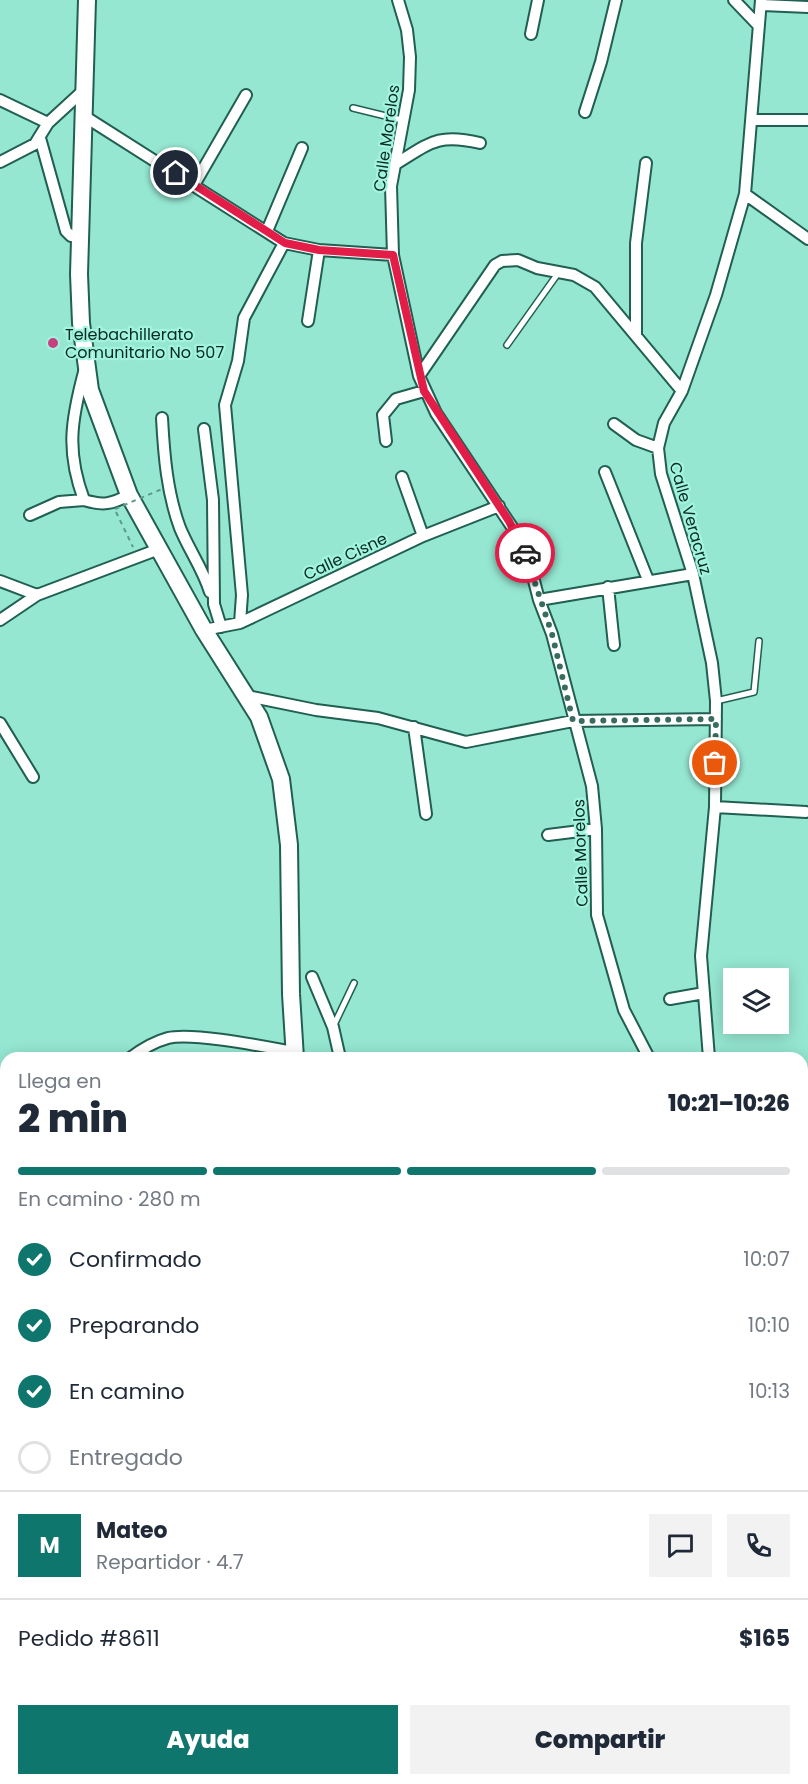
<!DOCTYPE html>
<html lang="es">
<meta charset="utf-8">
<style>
:root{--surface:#fff;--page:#f2f2f3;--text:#1f2937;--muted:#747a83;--line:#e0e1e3;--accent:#0f766e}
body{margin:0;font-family:Poppins,sans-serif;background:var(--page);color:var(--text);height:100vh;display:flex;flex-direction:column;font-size:22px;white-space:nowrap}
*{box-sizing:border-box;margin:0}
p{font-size:20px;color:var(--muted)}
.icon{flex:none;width:33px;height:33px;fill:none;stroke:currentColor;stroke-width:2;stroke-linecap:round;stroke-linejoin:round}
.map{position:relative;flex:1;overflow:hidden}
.details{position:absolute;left:0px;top:1052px;width:808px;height:734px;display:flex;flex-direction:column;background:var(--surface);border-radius:18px 18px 0 0;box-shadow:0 3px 15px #0003}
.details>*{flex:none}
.tools{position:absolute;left:723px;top:968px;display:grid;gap:12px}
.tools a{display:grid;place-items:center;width:66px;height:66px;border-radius:0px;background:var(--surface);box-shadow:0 3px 15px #0003;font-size:30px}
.pin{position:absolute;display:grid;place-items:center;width:51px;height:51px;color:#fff;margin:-26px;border:3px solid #fff;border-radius:50%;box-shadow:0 2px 6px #0007}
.courier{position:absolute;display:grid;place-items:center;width:60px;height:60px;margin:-30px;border:4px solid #e11d48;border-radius:50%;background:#fff;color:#222;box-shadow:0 2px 8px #0007}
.overview em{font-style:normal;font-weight:800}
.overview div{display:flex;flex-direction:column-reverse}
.overview{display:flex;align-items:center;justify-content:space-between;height:102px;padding:0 18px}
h1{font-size:39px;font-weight:800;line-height:45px}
.bar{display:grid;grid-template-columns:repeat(4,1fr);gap:9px 6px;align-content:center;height:72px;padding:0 18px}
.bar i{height:8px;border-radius:4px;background:var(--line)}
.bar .on{background:var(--accent)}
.bar p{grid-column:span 4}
.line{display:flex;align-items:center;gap:15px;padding:0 18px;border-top:2px solid var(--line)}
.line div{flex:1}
.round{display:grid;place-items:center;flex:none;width:63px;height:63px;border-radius:0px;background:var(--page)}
ol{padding:0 18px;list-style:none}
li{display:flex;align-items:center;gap:18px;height:66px}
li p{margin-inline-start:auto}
li .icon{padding:6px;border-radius:50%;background:var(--accent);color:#fff;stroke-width:4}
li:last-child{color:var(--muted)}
li i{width:33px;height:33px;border:3px solid var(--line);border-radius:50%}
.button{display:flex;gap:12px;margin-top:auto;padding:12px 18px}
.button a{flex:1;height:69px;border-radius:0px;background:var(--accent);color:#fff;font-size:24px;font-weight:800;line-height:69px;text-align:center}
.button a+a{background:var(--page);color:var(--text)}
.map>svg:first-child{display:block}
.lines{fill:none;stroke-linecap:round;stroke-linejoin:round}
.lane-casing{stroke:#205f51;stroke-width:8}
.street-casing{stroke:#205f51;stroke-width:14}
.primary-casing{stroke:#205f51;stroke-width:20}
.path{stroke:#5b9a8a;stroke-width:2;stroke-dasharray:4.5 4.5;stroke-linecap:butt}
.lane{stroke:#fff;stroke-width:5}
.street{stroke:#fff;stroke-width:10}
.primary{stroke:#fff;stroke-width:16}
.path-bridge{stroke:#5b9a8a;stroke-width:2;stroke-dasharray:4.5 4.5;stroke-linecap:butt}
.done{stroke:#386c5f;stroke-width:6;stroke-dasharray:0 10.8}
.route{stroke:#e11d48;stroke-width:8}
.poi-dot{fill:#c7407f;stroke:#a2f4de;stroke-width:2}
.labels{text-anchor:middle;stroke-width:4.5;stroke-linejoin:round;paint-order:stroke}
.street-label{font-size:16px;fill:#062a22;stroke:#a2f4de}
.poi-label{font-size:16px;fill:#062a22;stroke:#a2f4de;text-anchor:start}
</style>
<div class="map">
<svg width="808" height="1784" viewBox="0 0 808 1784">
<rect width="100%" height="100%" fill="#95e7d1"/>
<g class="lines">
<g class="lane-casing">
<path id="lane" d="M353,108L402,120
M507,345L559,272
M716,701L754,692L759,641
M334,1025L354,983"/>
</g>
<g class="street-casing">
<path id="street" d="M398,0L407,30L410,57L409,90L391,186L393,255L419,376L436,413L518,536L531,569L539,600L552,634L592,786L596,829L597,915L624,1010L649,1058
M734,0L758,25
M761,5L808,7
M531,34L538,0
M0,100L48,123
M585,112L601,62L616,0
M84,116L284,243L319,250L393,255
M753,120H808
M40,138L66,231L71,236L80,237
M0,162L35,144L48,123L85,89
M394,165C430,143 437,133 480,143
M194,185L246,95
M745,194L808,239
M267,231L302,148
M308,321L319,250
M636,335V243L646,163
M84,372C71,421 66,452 84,500C103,506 112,504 129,495
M419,376L495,265L502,261L518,260L537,268L574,275L595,287L682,391
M162,418C164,455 167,493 180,528C189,550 203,569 210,592
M614,424L636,440L658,448
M204,429L213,500L214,604L221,627
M386,441L383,415L396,399L424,391
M605,472L648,580
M402,477L423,536
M30,515L59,502L84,500
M0,581L37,595
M608,587L614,645
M539,600L693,574
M0,620L37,595L159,549
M240,623L242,595L225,405L238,361L244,318L284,243
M204,630L240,623L423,536L499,506
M247,696L316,710L378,718L466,742L573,721L716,719
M0,723L33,777
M414,727L426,814
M715,807L806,812
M548,835L596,829
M312,977L333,1027L340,1058
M670,999L704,993
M130,1058C142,1049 153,1042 168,1038C193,1032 266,1047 294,1052
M709,1058L701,956L715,807L716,701L712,663L693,574L661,474L658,448L664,423L682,391L716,295L745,194L761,0
M0,1112L6,1111
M802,1341L808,1349
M0,1589L6,1590"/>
</g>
<g class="primary-casing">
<path id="primary" d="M87,0L79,274L81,323L90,390L129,495L204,630L259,717L281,779L289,845L291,994L295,1058
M470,1784L478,1779"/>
</g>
<path class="path" d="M116,512L133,547"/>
<use href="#lane" class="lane"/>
<use href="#street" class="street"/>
<use href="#primary" class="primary"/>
<path class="path-bridge" d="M115,509L162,489"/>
</g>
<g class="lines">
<path class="done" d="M525,553L552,634L573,721L716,719L715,763"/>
<path class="route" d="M176,173L285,243L319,250L393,255L424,391L509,521L525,553"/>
</g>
<circle class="poi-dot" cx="53" cy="343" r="6"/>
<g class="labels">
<g class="street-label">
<text transform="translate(386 138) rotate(-82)" y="6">Calle Morelos</text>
<text transform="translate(691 518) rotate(74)" y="6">Calle Veracruz</text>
<text transform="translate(345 556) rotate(-25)" y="6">Calle Cisne</text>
<text transform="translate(580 853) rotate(-92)" y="6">Calle Morelos</text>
</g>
<g class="poi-label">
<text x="65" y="340">Telebachillerato<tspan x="65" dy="18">Comunitario No 507</tspan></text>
</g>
</g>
</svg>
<div class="tools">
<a><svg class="icon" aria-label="layers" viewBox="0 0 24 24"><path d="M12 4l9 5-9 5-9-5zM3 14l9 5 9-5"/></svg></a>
</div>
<div class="pin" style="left:715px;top:763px;background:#ea580c"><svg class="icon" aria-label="bag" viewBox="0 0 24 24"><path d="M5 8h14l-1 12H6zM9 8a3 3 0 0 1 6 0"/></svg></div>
<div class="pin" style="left:176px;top:173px;background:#1f2937"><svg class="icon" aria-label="home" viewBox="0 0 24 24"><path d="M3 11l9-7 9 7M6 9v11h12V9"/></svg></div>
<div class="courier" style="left:525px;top:553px"><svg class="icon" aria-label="car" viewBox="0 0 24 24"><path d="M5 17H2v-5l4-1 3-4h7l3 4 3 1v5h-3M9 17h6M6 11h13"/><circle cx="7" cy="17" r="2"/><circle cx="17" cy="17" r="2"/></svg></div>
<section class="details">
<div class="overview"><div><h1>2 min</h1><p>Llega en</p></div><em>10:21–10:26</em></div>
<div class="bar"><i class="on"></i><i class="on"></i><i class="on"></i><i></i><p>En camino · 280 m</p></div>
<ol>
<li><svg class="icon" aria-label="check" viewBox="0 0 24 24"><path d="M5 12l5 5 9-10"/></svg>Confirmado<p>10:07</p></li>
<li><svg class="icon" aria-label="check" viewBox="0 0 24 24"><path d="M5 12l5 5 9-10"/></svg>Preparando<p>10:10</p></li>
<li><svg class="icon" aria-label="check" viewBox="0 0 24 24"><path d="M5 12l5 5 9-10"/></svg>En camino<p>10:13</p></li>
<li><i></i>Entregado</li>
</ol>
<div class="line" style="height:108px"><b class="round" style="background:var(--accent);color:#fff">M</b><div><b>Mateo</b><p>Repartidor · 4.7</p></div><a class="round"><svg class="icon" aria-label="chat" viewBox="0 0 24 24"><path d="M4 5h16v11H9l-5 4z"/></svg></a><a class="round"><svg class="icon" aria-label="phone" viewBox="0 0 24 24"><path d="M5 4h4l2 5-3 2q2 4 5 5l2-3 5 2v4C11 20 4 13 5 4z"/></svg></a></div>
<div class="line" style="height:78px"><div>Pedido #8611</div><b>$165</b></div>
<div class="button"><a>Ayuda</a><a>Compartir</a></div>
</section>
</div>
